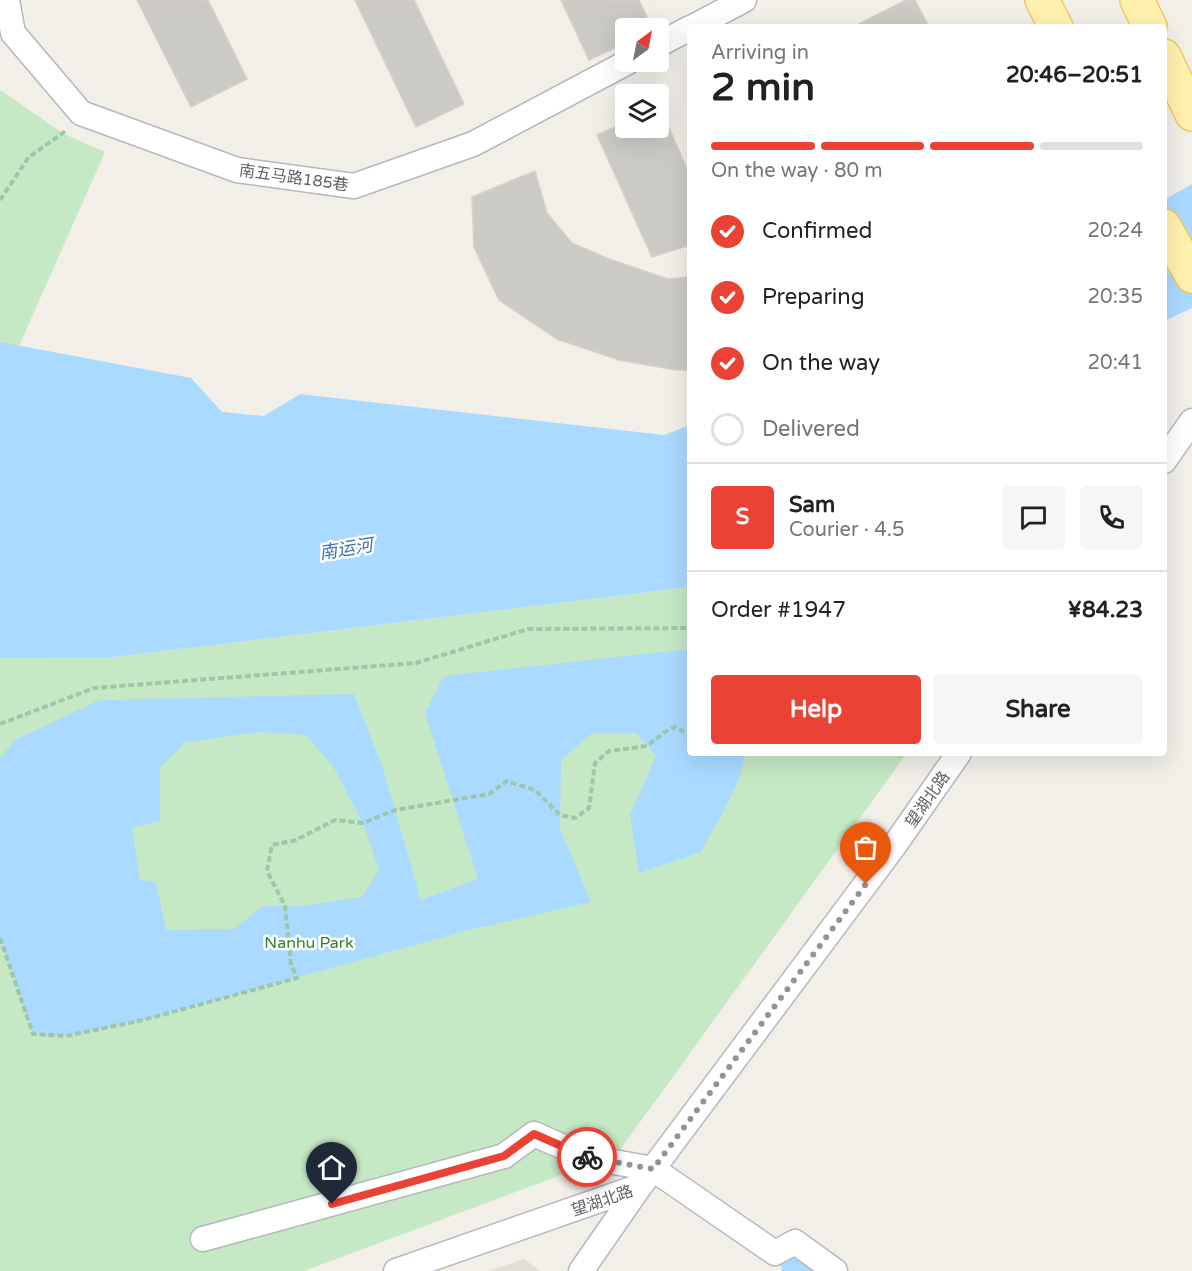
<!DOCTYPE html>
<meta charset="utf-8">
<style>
:root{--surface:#fff;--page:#f6f6f6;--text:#222;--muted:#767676;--line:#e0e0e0;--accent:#ea4335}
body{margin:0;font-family:"Varela Round","Noto Sans SC",sans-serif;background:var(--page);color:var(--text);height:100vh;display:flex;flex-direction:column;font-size:22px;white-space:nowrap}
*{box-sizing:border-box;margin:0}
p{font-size:20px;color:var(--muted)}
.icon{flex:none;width:33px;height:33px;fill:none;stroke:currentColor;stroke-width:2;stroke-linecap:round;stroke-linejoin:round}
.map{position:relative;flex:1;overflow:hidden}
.sheet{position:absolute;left:687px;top:24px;width:480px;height:732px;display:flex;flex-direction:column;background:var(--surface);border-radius:6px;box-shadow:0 6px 24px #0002}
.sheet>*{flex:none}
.needle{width:39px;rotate:32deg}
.tools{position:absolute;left:615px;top:18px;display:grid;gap:12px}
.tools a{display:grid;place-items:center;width:54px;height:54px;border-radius:6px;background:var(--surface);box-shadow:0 6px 24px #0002;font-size:30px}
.pin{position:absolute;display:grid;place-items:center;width:51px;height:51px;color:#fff;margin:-62px -26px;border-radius:50% 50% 50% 0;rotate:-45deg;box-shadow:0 0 6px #0007}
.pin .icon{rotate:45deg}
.courier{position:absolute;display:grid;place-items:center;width:60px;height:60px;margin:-30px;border:4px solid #ea4335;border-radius:50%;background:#fff;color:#222;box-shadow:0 2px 8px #0007}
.head em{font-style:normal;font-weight:700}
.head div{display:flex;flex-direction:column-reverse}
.head{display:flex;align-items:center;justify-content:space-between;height:102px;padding:0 24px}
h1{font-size:39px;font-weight:700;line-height:45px}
.bar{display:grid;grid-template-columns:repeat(4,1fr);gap:9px 6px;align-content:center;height:72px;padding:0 24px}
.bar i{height:8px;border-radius:4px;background:var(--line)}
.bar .selected{background:var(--accent)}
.bar p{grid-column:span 4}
.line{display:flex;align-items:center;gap:15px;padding:0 24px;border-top:2px solid var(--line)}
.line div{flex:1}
.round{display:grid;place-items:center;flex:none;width:63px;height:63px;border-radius:6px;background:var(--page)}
ol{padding:0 24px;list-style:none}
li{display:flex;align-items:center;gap:18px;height:66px}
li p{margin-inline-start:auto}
li .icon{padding:6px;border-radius:50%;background:var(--accent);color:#fff;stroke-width:4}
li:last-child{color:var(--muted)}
li i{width:33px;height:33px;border:3px solid var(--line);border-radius:50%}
.button{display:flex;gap:12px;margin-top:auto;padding:12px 24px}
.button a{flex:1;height:69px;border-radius:6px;background:var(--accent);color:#fff;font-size:24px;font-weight:700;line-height:69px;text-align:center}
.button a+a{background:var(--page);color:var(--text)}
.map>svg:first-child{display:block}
.education{fill:#e1ded6}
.green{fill:#c5e8c5}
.water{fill:#aadaff;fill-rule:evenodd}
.building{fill:#cccac5;stroke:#d6d1c6;stroke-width:1.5}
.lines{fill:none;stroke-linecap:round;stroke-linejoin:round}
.street-casing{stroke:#b5b8bc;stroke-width:27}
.primary-casing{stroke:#f2c960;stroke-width:36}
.path{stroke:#9cc7a9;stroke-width:4;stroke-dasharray:6 3;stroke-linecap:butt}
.street{stroke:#fff;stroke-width:24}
.primary{stroke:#fff2af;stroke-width:33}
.done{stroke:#929495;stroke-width:6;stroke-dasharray:0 10.8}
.route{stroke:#ea4335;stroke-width:8}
.labels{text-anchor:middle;stroke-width:5;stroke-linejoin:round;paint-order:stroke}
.street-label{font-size:16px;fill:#5f6368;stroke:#fff}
.park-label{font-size:16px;fill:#348238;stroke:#fff}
.water-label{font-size:18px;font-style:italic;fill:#4174aa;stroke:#fff}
</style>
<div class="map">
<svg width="1192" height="1271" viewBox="0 0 1192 1271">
<rect width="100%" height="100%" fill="#f1efe8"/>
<path class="education" d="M524,1259L540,1271H488Z"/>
<path class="green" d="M0,90L64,134L105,152L19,346L113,657L690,587V753H907L617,1154L304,1271H0Z"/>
<path class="water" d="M1192,184V308L1164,321V200Z
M0,342L191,378L222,412L264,416L300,394L664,435L690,425V587L113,657L0,658Z
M690,649V753H744C746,777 714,828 701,852L639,873L630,815L656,756L637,733L591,734L561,760L560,829L591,902L469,930L143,1020L66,1036L33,1034L0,938V758L15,740L100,700L354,694L384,772L421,900L478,879L425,713L444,676ZM259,732L306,735L334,768L363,823L379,870L362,897L300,906H263L234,929L166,930L156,882L140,880L132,828L160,821V767L186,742Z
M791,1251L823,1271H782L781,1266Z"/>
<path class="building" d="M137,0H208L247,79L191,107Z
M355,0H414L464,104L416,127Z
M561,0H639L652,28H626V43L589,60Z
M906,0H915L929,27H853Z
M660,107L690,176V245L652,257L597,135L626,122V128H658V108Z
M535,171L547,213L572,243L609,259L668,279L690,277V370H676L619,360L557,339L499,300L474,247L472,197Z"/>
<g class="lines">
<g class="street-casing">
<path id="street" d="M7,0L13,33L81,113L237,170L354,186L473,144L628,62
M693,27L744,0
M658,45L690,28
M1164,461L1192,421
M203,1239L504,1156L534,1134L586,1157L653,1169L775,1253
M775,1253L795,1242L835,1271
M396,1271L640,1186L894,846L959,753
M581,1271L640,1186"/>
</g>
<g class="primary-casing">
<path id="primary" d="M1042,0L1056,27
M1137,0L1150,27
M1164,56L1192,114
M1164,226L1192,276"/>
</g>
<path class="path" d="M0,200L29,157L67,130
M0,724L94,688L416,663L528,629L690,628
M0,938L33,1034L66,1036L143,1020L297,978L291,964L285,906L267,871L272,845L296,840L335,820L363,823L395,810L489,794L507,781L535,790L560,815L575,818L589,808L595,763L609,751L647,746L665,732L675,727L690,735"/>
<use href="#street" class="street"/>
<use href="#primary" class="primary"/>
</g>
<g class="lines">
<path class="done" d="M587,1157L653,1169L866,884"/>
<path class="route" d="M332,1204L504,1156L534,1134L587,1157"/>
</g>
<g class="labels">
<g class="street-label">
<text transform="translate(294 177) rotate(8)" y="6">南五马路185巷</text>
<text transform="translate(927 799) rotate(-55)" y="6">望湖北路</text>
<text transform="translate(602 1200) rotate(-19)" y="6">望湖北路</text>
</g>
<g class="park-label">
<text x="309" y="948">Nanhu Park</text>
</g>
<g class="water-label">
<text transform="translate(346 549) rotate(-9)" y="6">南运河</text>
</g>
</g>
</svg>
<div class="tools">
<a><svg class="needle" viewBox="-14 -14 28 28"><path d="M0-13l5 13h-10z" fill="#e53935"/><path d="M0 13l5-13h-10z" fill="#767676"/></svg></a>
<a><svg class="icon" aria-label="layers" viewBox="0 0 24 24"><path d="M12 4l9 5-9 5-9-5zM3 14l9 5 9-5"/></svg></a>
</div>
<div class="pin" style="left:866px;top:884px;background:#ea580c"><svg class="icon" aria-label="bag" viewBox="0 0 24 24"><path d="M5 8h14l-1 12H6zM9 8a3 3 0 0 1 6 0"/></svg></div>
<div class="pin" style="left:332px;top:1204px;background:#1f2937"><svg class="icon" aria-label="home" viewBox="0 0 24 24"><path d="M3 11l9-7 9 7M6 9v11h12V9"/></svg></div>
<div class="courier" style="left:587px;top:1157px"><svg class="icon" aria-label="bike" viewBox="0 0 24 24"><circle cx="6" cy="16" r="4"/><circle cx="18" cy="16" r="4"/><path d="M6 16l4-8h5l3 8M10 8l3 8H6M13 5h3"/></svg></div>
<section class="sheet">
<div class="head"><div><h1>2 min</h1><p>Arriving in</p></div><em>20:46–20:51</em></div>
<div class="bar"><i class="selected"></i><i class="selected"></i><i class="selected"></i><i></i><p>On the way · 80 m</p></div>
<ol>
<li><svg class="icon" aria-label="check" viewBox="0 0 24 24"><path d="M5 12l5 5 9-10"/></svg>Confirmed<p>20:24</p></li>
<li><svg class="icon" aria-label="check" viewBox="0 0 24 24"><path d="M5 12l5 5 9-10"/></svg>Preparing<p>20:35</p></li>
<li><svg class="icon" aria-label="check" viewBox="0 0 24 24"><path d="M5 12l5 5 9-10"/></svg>On the way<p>20:41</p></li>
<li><i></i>Delivered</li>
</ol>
<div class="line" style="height:108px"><b class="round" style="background:var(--accent);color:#fff">S</b><div><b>Sam</b><p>Courier · 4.5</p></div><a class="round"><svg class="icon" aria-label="chat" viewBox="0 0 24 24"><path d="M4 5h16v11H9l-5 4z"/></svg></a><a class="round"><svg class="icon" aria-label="phone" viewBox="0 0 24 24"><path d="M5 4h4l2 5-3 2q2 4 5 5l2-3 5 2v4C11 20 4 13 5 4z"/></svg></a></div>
<div class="line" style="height:78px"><div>Order #1947</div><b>¥84.23</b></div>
<div class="button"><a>Help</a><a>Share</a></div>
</section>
</div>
